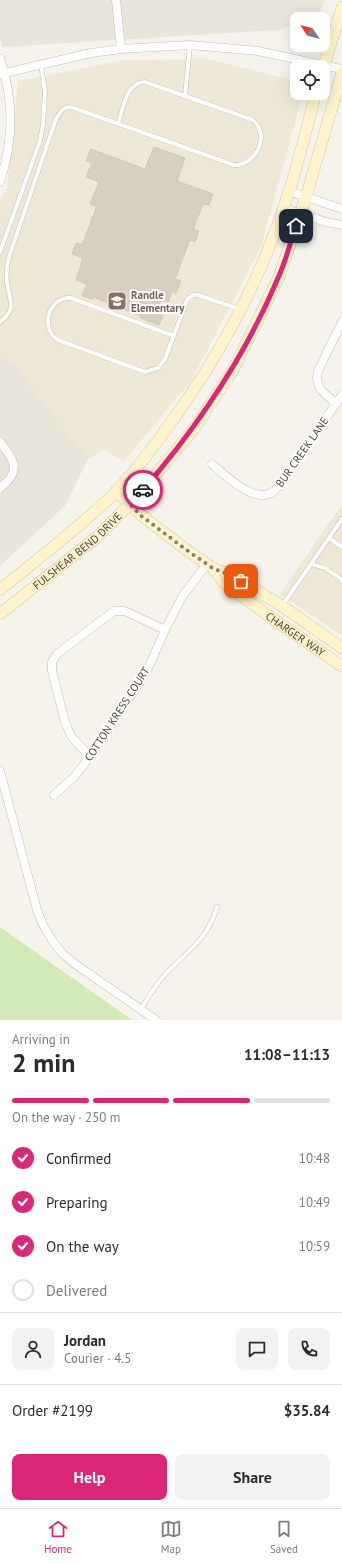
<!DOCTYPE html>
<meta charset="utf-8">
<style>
:root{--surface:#fff;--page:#f2f2f3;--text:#2b2b33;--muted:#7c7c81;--line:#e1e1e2;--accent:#db2777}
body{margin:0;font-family:"PT Sans",sans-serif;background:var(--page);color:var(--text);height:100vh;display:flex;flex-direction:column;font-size:15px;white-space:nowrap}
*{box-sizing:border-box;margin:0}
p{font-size:13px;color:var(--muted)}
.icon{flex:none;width:22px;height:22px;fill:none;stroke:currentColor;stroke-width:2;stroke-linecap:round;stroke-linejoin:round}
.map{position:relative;height:1020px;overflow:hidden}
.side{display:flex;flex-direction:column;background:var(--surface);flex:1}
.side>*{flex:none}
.needle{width:26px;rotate:305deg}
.controls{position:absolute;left:290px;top:12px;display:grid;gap:8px}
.controls a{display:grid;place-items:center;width:40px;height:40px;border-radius:8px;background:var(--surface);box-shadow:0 4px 16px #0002;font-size:20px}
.pin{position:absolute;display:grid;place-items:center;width:34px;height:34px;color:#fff;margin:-17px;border-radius:8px;box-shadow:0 2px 6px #0006}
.courier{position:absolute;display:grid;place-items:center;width:40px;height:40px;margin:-20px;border:3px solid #db2777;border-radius:50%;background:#fff;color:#222;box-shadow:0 1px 5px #0007}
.overview em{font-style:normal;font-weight:600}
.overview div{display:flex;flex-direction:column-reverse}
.overview{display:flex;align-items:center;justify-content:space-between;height:68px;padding:0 12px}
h1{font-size:26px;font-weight:600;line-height:30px}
.bar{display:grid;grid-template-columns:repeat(4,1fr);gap:6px 4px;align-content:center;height:48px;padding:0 12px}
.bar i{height:5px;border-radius:3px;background:var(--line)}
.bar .active{background:var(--accent)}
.bar p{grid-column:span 4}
.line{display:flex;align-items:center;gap:10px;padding:0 12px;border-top:1px solid var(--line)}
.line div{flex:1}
.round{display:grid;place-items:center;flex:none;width:42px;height:42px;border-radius:8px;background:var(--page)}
ol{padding:0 12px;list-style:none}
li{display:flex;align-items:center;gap:12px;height:44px}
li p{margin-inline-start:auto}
li .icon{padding:4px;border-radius:50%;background:var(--accent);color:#fff;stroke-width:4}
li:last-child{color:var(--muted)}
li i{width:22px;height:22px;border:2px solid var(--line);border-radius:50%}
.button{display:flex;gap:8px;margin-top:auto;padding:8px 12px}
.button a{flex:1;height:46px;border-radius:8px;background:var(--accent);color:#fff;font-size:16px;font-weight:600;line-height:46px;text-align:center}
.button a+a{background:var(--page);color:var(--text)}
.menu{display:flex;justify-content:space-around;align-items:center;height:56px;border-top:1px solid var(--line);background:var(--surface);font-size:11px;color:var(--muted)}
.menu a{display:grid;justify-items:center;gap:2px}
.menu .active{color:var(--accent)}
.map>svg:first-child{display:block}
.residential{fill:#eae5da}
.education{fill:#efe8d6}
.green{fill:#d2eab5}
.building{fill:#d8cfc1;stroke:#d3c7b4}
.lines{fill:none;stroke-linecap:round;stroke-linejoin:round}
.lane-casing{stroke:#c2bbae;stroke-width:5}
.street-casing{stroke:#c2bbae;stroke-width:9}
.secondary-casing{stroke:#d6c79b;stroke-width:12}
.lane{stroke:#fff;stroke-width:4}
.street{stroke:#fff;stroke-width:8}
.secondary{stroke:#fff3cd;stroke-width:11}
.done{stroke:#878178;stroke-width:4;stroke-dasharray:0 7.2}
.route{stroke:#db2777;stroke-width:5}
.labels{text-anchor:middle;stroke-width:4;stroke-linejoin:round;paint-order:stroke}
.education-label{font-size:11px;font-weight:bold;fill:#785e54;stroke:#fff;text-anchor:start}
.street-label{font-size:11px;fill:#4b4439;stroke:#fff}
</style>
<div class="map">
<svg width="342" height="1020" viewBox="0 0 342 1020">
<rect width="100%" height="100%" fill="#f6f3ec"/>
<path class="residential" d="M0,0H325L320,12L304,19H297V22L278,30L3,47L0,39Z
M0,354L16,366L88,459L65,506L0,566Z"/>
<path class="education" d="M206,59L297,81V93H303L261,247L191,381L124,461L105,450L88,459L16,366L0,354V201L7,187L18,81L124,60Z
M342,504V636L280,594Z"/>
<path class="green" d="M0,927L132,1020H0Z"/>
<path class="building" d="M154,147L185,158L177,181L213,194L209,205L203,204L193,229L199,231L195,242L190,240L182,260L175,279L181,281L176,293L172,291L168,302L161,299L156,313L163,316L159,325L140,318L141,316L93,297L92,299L82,296L87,284L76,280L83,258L72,254L76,243L82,245L97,206L90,204L99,182L86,177L92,163L86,161L91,149L145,169Z"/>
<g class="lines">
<g class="lane-casing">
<path id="lane" d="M185,96L190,45
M0,252L40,141L43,125L45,92L41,65
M0,322C18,309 9,299 7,282C6,274 7,265 9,257L56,119L62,110L68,107L74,108L234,165C256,166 271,135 253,120L145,82C126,82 123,109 118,124
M174,336L71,298C49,296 39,328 58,340L145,372L158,368L165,359L187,300C191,296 193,294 198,295L239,309
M329,538L342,547
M311,564L325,568L341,579L342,581
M282,606L342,519
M141,1009C147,999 154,988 162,978C184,953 207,942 217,907"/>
</g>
<g class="street-casing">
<path id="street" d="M116,0L121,49
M0,58C14,101 14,138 0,182
M0,74L91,53L121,49L190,45L258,51L342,69
M289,191L342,209
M284,208L326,222L342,225
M336,403C325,395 314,387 318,371L342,322
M0,442C15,461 22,471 0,488
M212,464C227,477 260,510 278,487L342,395
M90,757L71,736L65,722L52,671V662L57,654L114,611H125L165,630
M0,771L37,910L43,925L54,943L63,954L75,964L156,1020
M54,795L74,777L90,757L147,671L165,630L182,597L207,564"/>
</g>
<g class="secondary-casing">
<g id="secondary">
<path d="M323,69L342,7"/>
<path d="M116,491L141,515L188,551L214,569L231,575L282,606L342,648"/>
<path id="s1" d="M214,569L224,583L273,619L342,666"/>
<path d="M0,590C39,558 80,527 116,492C134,473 151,450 167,428C218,359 259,283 286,201C298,166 306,129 316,93"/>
<path id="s2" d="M0,614L97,537L130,504L164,465L196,426L234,368L279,277L306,197L342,73"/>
</g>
</g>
<use href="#lane" class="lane"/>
<use href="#street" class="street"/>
<use href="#secondary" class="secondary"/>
</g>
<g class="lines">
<path class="done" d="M143,490L130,504L140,515L188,551L214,569L231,575L241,581"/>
<path class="route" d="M143,490C199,425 245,357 278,278C286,261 290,243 296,226"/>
</g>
<defs>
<g id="school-square" transform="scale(1)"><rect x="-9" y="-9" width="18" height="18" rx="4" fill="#8d6e63" stroke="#fff"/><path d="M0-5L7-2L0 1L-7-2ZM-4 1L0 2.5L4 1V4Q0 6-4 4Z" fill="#fff"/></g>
</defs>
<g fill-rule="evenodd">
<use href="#school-square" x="117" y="301"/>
</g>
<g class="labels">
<g class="education-label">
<text x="131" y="299">Randle<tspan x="131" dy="13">Elementary</tspan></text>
</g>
<g class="street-label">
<text transform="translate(302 452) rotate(-55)" y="4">BUR CREEK LANE</text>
<text dy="4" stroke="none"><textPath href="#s2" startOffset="100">FULSHEAR BEND DRIVE</textPath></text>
<text dy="4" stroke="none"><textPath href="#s1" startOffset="105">CHARGER WAY</textPath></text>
<text transform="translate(117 714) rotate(-57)" y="4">COTTON KRESS COURT</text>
</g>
</g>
</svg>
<div class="controls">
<a><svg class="needle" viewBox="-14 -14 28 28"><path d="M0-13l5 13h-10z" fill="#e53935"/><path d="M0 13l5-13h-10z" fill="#7c7c81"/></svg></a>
<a><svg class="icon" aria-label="locate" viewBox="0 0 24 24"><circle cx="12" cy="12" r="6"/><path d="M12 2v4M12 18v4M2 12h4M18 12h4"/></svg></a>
</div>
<div class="pin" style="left:241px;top:581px;background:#ea580c"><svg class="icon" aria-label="bag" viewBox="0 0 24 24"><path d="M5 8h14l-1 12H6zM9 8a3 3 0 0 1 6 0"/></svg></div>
<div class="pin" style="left:296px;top:226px;background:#1f2937"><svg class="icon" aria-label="home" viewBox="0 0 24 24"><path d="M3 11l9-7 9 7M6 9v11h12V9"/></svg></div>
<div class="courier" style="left:143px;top:490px"><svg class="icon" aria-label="car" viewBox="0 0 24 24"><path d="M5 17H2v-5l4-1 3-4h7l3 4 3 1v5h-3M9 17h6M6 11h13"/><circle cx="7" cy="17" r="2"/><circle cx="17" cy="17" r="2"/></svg></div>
</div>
<section class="side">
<div class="overview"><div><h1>2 min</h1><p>Arriving in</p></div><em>11:08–11:13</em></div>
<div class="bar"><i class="active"></i><i class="active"></i><i class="active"></i><i></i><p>On the way · 250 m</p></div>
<ol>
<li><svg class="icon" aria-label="check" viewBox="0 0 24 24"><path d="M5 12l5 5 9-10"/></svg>Confirmed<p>10:48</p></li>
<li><svg class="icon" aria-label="check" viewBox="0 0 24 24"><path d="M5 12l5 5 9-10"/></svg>Preparing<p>10:49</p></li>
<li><svg class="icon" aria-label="check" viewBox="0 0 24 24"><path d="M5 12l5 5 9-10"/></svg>On the way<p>10:59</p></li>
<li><i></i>Delivered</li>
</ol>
<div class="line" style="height:72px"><a class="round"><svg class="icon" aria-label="person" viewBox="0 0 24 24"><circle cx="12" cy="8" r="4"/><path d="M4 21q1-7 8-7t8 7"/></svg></a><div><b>Jordan</b><p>Courier · 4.5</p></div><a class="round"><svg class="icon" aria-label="chat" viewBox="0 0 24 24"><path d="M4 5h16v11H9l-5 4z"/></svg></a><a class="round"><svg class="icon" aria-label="phone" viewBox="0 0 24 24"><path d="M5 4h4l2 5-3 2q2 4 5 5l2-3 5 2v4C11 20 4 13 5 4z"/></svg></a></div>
<div class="line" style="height:52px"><div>Order #2199</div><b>$35.84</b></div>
<div class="button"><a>Help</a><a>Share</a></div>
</section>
<nav class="menu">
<a class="active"><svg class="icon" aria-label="home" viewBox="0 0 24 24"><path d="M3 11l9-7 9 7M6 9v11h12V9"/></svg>Home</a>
<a><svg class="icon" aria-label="map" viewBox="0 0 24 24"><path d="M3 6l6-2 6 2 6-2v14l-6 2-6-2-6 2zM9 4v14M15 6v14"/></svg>Map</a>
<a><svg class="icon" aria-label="saved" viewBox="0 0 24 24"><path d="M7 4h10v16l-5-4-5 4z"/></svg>Saved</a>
</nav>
